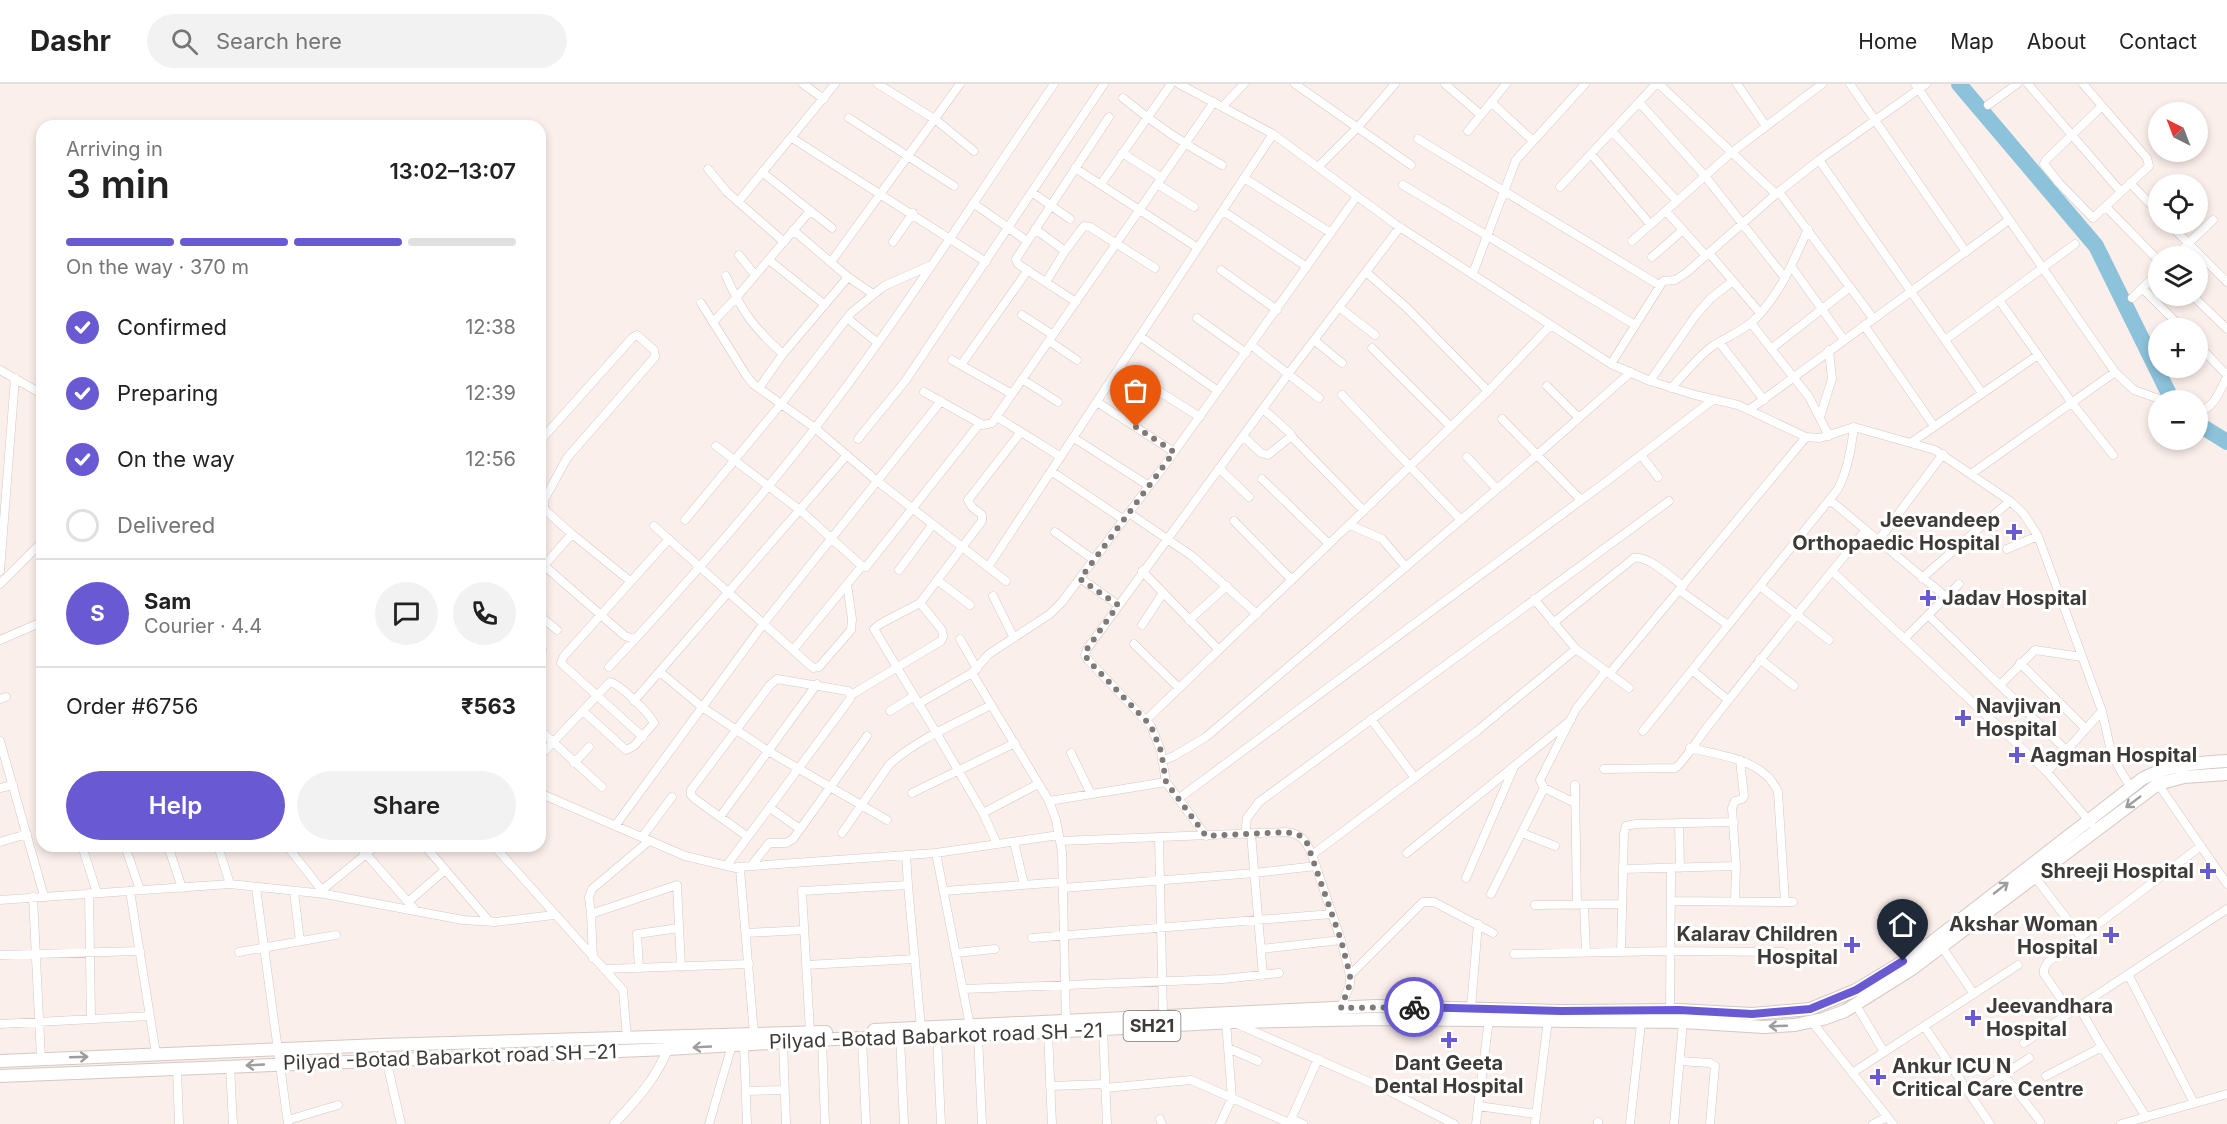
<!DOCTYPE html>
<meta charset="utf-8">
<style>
:root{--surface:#fff;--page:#f2f2f2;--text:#222;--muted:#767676;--line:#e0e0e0;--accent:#695ad4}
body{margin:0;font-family:Inter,sans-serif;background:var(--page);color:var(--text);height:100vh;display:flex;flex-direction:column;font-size:22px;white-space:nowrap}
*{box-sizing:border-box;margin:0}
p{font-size:20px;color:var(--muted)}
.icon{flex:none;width:33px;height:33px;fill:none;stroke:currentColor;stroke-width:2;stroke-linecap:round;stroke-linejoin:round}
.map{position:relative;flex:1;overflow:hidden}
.side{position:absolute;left:36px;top:36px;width:510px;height:732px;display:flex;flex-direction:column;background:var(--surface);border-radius:18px;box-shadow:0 3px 9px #0003}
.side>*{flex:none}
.needle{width:39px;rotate:318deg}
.fabs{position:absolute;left:2148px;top:18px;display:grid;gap:12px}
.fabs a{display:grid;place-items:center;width:60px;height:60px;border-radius:50%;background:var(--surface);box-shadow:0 3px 9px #0003;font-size:30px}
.pin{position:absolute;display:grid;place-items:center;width:51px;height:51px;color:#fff;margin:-62px -26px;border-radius:50% 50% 50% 0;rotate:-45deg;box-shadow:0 0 6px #0007}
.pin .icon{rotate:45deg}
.courier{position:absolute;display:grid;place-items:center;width:60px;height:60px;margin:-30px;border:4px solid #695ad4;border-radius:50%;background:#fff;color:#222;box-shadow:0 2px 8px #0007}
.overview em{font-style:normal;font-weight:600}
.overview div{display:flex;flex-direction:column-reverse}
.overview{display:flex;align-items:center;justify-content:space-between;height:102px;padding:0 30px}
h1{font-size:39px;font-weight:600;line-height:45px}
.bar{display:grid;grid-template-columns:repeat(4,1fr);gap:9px 6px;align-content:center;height:72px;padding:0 30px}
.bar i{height:8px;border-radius:4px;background:var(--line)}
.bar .current{background:var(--accent)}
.bar p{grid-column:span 4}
.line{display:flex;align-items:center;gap:15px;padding:0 30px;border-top:2px solid var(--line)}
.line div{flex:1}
.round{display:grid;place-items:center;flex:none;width:63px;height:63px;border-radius:32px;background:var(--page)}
ol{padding:0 30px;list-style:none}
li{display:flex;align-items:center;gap:18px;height:66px}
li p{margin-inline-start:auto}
li .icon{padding:6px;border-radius:50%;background:var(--accent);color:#fff;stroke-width:4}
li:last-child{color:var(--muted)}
li i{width:33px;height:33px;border:3px solid var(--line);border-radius:50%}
.action{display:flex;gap:12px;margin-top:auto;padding:12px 30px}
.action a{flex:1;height:69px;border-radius:36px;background:var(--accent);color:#fff;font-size:24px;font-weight:600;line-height:69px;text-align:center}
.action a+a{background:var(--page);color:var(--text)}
header{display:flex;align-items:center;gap:36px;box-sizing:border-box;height:84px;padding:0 30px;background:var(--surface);border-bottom:2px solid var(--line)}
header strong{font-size:28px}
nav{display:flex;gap:33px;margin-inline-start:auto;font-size:21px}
.search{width:420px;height:54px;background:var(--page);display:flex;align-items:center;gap:15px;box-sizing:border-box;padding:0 21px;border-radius:33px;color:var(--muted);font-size:22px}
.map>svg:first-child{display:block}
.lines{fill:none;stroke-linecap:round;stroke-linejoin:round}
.river{stroke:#8cc2da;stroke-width:16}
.minor-casing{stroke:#d3c8c3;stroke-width:9}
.tertiary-casing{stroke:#d3c8c3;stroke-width:10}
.primary-casing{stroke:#d3c8c3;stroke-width:14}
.minor{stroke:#fff;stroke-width:8}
.tertiary{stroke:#fff;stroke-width:9}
.primary{stroke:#fff;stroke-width:12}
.oneway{stroke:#9e9c9c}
.done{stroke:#807977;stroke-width:6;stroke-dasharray:0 10.8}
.route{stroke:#695ad4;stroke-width:8}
.poi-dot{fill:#695ad4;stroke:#fff;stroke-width:2}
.labels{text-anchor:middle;stroke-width:6;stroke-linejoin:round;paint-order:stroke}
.shield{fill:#fff;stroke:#787574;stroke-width:1.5}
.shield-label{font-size:18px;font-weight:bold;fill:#3e3a38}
.poi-label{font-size:20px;font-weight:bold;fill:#3e3a38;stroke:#fff;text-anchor:start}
.street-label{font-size:20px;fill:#3e3a38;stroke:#fff}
</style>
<header>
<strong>Dashr</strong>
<div class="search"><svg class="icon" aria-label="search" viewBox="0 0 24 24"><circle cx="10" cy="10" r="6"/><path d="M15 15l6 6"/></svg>Search here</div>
<nav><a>Home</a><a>Map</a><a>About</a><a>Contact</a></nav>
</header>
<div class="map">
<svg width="2227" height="1040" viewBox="0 0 2227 1040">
<rect width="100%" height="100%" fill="#fbefeb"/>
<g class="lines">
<path class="river" d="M1959,0L2096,162L2172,316
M2198,340L2227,358"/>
<g class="minor-casing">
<path id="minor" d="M803,0L824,15
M878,0L936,36L974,67
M1179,0L1273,50L1395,140L1611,280L1650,297L1695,311L1738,321L1806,353L1820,354L1854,343L1935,366L2010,417L2023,429L2038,452L2102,627L2110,663L2119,684L2131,704
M1295,0L1411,81
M1445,0L1481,31
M1659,0L1776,110
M1737,0L1766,42
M1850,0L1966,168
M1915,0L2115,288L2134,306L2162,316
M2028,0L2121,108
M2083,0L2147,74L2149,82L2093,134L2059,99L2044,80L2046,76L2102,22
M1123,14C1154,40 1187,62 1222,81
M1491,18L1533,57
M1639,18L1705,92L1785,194
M1988,21L2017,0
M1223,22L1244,0
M849,34L954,102
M1468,47L1506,0
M1612,47L1677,117
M792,54L986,178
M1418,55L1659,201
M1122,69L1162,94
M1591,70L1650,140
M1819,76L1982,309
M1318,83L1357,44L1395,0
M1075,84L1198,164
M708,85L727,108L784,158
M762,88L832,144
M1244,94L1331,149
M2130,99L2158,128
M1101,100L1171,0
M1157,100L1194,123
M1403,101L1635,241
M1560,103L1656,0
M1779,108L1873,234
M1033,109L1070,135
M738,118L835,0
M973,119L1027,157
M2106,123L2158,176
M1223,127L1307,183
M1666,127L1706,172
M2169,140L2227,198
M1035,145L1065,167
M793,146L848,193L873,210
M1632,157L1731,69L1822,0
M893,158L913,129
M1709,169L1760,229
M739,171L755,191
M2175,172L2213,136
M1652,173L1683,146
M769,176L825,221
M831,178L960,0
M1791,182L1844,256
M1221,186L1277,226
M1366,188L1407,224L1488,307
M1473,189L1516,76L1585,0
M726,192C742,228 754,244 783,270
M1046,198L1065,167L1084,142L1090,143L1155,184
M2142,204L2182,244
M2193,212L2227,245
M2132,214L2158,189
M1999,216L2072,319L2113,371
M1076,218L1018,180L1016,175L1109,33
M701,219L746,291L753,300L815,344L877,397L1006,497
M1339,223L1375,251
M1022,231L1053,251
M847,234L878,259
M1197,234L1246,269
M713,238L736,214L810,127
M1751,239L1809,313L1829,352
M1864,241L1934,342
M1141,253L1218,307
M1314,256L1342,279
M1945,256L2075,160
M1049,257L1077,276
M1719,258L1764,316
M1251,261L1319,314
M2198,261L2227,291
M1372,264L1451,343
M1771,265L1850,203
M952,276L1012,310
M1611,280L1663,197L1675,196L1686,189L1776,110L1819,76L1926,0
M961,281L1028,186
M1120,283L1200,333
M0,286L42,310
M1022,295L1058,318
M1650,297L1696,231L1711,214L1733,197
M1547,302L1579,334
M759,304L783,270L848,193
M1671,304C1685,290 1698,272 1714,261C1727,253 1742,247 1753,237C1780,211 1793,178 1808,145
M924,308L983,341L992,339L1214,18
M1342,311L1461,436
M1097,318L1174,368
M1263,325L1290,349L1293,354
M1749,326L2009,136
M2198,327C2213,327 2220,306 2227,293
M997,333L1061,373
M1820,333L1832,295L1829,266
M1502,335L1581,416
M1243,352L1261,369L1268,371L1289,354H1293L1364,427
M1074,354L1149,402
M858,355L906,296L1104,0
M540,357L633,253L637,251L654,266L655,273L567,374L544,416V423L546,427L572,450
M1912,358L2038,271
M716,362L801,427L862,482L866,483L980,339
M1641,371L1658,393
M1467,373L1497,405
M1219,384L1249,413
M1051,387L1124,436
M1971,390L2115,288
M1262,395L1329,460
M1830,416L1946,513
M1129,429L1192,472L1257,530
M685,436L781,320L851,229L884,202L929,182
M1234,437L1292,496
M1350,441L1382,455L1406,483
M654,442L813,584L819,583L851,546L852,535L847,500
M1055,448L1094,476
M1878,457L1943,370
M2007,465L2038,452
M540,478L625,552L634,555L638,552C699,485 759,416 815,344C900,234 975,115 1054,0
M988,483L1273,50
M540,486L572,450L630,497
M899,486L933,440
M0,487L15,294
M1142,487L1219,566
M1832,487L2047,688L2091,739
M1080,494L1118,521
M1922,494L2010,417
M937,496L970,521
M0,500L42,458
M1760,502L1829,556
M1679,506L1728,541
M993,512L1014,554
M1534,515L1576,565L1629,604
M1928,531L2066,666
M540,532L557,546
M1189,536L1227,502
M1553,539L1634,474C1648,471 1672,494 1683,502
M1142,541L1163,509
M960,555L977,585
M1904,555L1959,500
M0,556L42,538
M1134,560L1179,604
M793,566L862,482
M540,567L542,566
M1760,575L1794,602
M2020,579L2086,645
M609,583L637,553
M1692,586L1728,616
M660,588L702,623L768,667L887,736
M972,589L1049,717L1056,736L1062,768L1066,937
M1610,589L1806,353
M2000,601L2035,566L2082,573
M851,611L941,557L943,553L942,546L920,519
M0,615L6,613
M634,617L847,371
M918,620L972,589L989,570L1050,530L1062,518L1167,378L1357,112
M890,627L914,612
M1371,635L1415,694
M1145,637L1488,307L1551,241
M540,646L602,703
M1643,647L1838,405C1848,385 1851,365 1854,343
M643,653L561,579L564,572L669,455
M0,657L44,812
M1690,664C1722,672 1764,675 1778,708L1785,818
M1071,669L1091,710
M540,672L610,598C621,601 649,629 654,639L634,662L626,666L583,627
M1162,677L1174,672L1206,653L1537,371L1631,288
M574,679L589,663
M1604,685L1675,684C1682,681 1704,646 1712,637C1762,573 1813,510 1865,447
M2047,688L2102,627
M2158,700L2227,800
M1575,701L1577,821
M0,704L13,701
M540,707L544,711L685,772L740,785L754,950
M912,709L1015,659
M1178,715L1607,397L1714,315
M1049,717L1166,698
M1575,719L1544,704L1540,696L1576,625L1606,587
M770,724L800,745
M983,729L1038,700
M720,733L817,600
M1679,739L1680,784
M615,742L764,539L941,317
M842,749L889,681C915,656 959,638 991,621
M1251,749L1263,892
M1522,749L1555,762
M1245,750L1247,734L1259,718L1669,417
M1206,752L1166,698L1161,667L1151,642L1088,576L1085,571L1087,565L1289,289L1400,143
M642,753L672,713
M1159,753L1163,932
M1060,757L1286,748C1302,750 1306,757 1312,771L1341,856L1350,891V900L1341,924
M0,758L27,750
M1014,758L1024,800
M997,760L983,729L937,650L874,545L880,540L920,519L982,437V431L972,423L968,416L1021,348
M82,762L97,809
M125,762L140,806
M168,762L182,804
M218,762L230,800
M287,762L324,809
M359,762L416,827
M425,762L489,837
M494,762L623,906L627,954
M936,769L970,942
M1407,769L1571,636
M1312,771L1477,647L1576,565
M727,781L850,615L851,611L848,607L777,595L770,601L691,706V711L695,715L748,753
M751,782L769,759H786L793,755L867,652
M738,783L936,769L1059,751
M1623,785L1736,782
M2034,792L2081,853
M1466,794L1514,683
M908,801L921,944
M256,804L288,1040
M1063,804L1255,789L1316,782
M322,806L376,762
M130,807L156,970
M944,807L1063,798
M294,808L300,857
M89,809L91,935
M1491,810L1544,704
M33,813L41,975
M0,816L230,800L325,810L463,836L495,838L554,831
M1671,817L1793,818
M408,818L445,786
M1735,818L1736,782L1732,724L1735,717L1742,715L1744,712L1740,676
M1535,821L1622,820
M1584,821L1586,868
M591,830L589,813L592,805L649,757
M747,849L804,846
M1032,854L1332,830
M1942,863L1974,910
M1261,865L1341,856
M239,868L336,851
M1621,868L1624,750L1626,742L1636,740L1734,738
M956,869L995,865
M1514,870L1670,867L1783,868
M0,871L140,867
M593,874L591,830L677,801L681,883
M806,881L915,875
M639,884L637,850L679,844
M604,885L749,880
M2128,890L2194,1019
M1350,891L1423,818H1434L1493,849
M963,905L1223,895L1279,889
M1856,921L1884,968
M2079,923L2102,963L2146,1033
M1471,924L1478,840
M1670,926L1671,784
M2070,928L2044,890V885L2048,878L2201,762
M1812,938L1893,1040
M0,940L150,932
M1237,940L1383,1004L1454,1040
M1924,942L1990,1040
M1103,945L1107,1040
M810,948L802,807L908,801L906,771
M1048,948L1052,1040
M978,951L982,1040
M937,952L941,1040
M900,953L904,1040
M862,955L866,1040
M822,956L825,1040
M783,958L786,1040
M2024,959L2227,825
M744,961L747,1040
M1228,964L1258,977
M386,975L401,1040
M1680,977L1710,979L1715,982L1710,1040
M230,982L233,1040
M177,984L179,1040
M1852,989L2018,881
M2004,991L2040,1037
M2046,992L2102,963
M1050,1002L1105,1000
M1105,1004L1191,996L1289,1039
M746,1007L784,1006
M1971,1012L2029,974
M1478,1022L1536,1030
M1160,1035L1162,1040
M1291,1035L1303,1040
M288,1036L338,1021
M709,1040L732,961
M1220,1040L1232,1014L1226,938
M1289,1040L1318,975
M1476,1040L1489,935
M1535,1040L1548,936
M1598,1040V1038
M1630,1040L1641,939
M1674,1040L1683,938
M1873,1040L1887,1033
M2121,1040L2227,1010"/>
</g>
<g class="tertiary-casing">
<path id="tertiary" d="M614,1040C637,1015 657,994 669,962"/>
</g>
<g class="primary-casing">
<path id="primary" d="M874,946L1376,922L1561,927L1679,926L1752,930L1810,925L1856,906L1919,868L2142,695C2169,680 2197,679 2227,677
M0,977L381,961L826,948
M0,992L668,965L835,955L1048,948L1233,938L1376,935L1683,938L1764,943L1795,941L1823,935L1845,927L1912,885L2158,700L2184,693L2227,690"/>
</g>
<use href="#minor" class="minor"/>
<use href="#tertiary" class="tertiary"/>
<use href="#primary" class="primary"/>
</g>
<defs><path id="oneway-shaft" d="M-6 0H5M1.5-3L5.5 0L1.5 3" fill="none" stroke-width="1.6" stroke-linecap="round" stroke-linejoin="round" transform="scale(1.5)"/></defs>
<g class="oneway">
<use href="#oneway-shaft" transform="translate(2133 718) rotate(143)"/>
<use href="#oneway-shaft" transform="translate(2001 804) rotate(-38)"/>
<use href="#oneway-shaft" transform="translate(1778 942) rotate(178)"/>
<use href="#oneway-shaft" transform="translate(702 963) rotate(177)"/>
<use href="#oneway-shaft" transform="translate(79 973) rotate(-2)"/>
<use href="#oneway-shaft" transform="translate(255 981) rotate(177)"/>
</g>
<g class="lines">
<path class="done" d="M1136,343L1174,368L1080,495L1118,521L1087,565L1085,571L1088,576L1151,642L1161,667L1166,698L1206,752L1286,748L1299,751L1307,759L1341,856L1350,891V900L1341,924L1414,923"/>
<path class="route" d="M1414,923L1561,927L1679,926L1752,930L1810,925L1856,906L1903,877"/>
</g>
<g class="poi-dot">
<path d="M2011 439h6v6h6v6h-6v6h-6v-6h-6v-6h6z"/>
<path d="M1925 505h6v6h6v6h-6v6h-6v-6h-6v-6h6z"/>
<path d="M1960 625h6v6h6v6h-6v6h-6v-6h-6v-6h6z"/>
<path d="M2014 662h6v6h6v6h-6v6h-6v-6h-6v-6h6z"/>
<path d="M2205 778h6v6h6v6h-6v6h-6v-6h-6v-6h6z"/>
<path d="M2108 842h6v6h6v6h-6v6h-6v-6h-6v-6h6z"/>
<path d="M1849 852h6v6h6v6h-6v6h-6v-6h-6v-6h6z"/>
<path d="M1970 925h6v6h6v6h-6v6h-6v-6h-6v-6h6z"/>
<path d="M1446 947h6v6h6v6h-6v6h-6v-6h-6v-6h6z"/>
<path d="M1875 984h6v6h6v6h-6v6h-6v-6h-6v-6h6z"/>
</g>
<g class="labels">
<rect class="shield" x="1123.5" y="927" width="57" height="30" rx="4.5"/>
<g class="shield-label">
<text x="1152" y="948">SH21</text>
</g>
<g class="poi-label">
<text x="2000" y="443" text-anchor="end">Jeevandeep<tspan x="2000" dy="23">Orthopaedic Hospital</tspan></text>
<text x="1942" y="521">Jadav Hospital</text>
<text x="1976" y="629">Navjivan<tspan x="1976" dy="23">Hospital</tspan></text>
<text x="2030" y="678">Aagman Hospital</text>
<text x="2194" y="794" text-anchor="end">Shreeji Hospital</text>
<text x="2098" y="847" text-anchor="end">Akshar Woman<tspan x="2098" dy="23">Hospital</tspan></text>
<text x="1838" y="857" text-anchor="end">Kalarav Children<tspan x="1838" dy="23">Hospital</tspan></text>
<text x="1986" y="929">Jeevandhara<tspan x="1986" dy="23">Hospital</tspan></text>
<text x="1449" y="986" text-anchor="middle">Dant Geeta<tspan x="1449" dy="23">Dental Hospital</tspan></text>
<text x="1892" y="989">Ankur ICU N<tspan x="1892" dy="23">Critical Care Centre</tspan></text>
</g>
<g class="street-label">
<text transform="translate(936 952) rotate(-2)" y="7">Pilyad -Botad Babarkot road SH -21</text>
<text transform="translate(450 973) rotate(-2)" y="7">Pilyad -Botad Babarkot road SH -21</text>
</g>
</g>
</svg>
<div class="fabs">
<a><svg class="needle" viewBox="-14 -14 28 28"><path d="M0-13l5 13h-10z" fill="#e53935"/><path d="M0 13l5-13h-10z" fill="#767676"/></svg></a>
<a><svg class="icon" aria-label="locate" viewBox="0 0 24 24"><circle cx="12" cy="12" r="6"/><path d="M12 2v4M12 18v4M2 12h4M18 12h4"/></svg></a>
<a><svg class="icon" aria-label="layers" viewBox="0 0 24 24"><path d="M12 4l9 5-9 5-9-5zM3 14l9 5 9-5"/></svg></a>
<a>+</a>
<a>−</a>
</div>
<div class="pin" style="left:1136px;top:343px;background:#ea580c"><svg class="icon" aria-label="bag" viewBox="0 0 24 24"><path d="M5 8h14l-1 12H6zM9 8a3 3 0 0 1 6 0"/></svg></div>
<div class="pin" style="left:1903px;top:877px;background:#1f2937"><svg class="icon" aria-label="home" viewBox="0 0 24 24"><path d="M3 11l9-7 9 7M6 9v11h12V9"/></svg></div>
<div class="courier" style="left:1414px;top:923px"><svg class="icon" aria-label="bike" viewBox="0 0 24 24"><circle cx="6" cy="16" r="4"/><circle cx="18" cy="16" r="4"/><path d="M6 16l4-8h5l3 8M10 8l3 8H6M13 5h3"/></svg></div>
<section class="side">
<div class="overview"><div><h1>3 min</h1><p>Arriving in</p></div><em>13:02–13:07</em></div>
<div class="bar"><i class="current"></i><i class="current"></i><i class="current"></i><i></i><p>On the way · 370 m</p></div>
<ol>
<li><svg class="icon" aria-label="check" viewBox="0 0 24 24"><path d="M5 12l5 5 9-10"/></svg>Confirmed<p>12:38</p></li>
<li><svg class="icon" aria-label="check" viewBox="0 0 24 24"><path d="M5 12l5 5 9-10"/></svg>Preparing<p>12:39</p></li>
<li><svg class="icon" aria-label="check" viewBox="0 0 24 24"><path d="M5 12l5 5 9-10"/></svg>On the way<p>12:56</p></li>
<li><i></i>Delivered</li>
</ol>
<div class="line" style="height:108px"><b class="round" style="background:var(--accent);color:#fff">S</b><div><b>Sam</b><p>Courier · 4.4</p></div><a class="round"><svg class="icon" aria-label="chat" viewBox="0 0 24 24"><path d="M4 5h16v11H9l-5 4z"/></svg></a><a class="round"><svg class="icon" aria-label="phone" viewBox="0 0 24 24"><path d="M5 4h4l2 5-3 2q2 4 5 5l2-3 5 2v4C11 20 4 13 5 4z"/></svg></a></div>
<div class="line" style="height:78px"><div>Order #6756</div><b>₹563</b></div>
<div class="action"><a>Help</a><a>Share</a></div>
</section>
</div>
